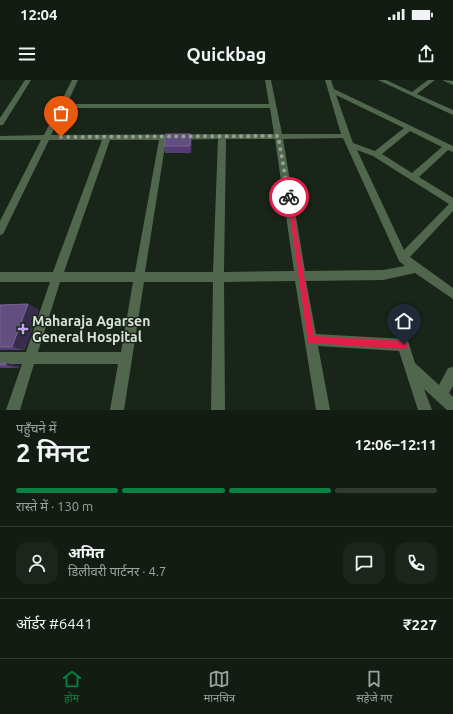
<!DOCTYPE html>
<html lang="hi">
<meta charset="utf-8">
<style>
:root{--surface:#131c12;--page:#1c251b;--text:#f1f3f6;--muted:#9da19f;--line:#323a32;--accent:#0b8043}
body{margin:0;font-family:Ubuntu,"Noto Sans Devanagari",sans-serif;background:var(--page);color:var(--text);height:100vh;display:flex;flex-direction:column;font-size:15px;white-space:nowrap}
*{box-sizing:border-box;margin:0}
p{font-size:13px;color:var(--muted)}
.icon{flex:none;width:22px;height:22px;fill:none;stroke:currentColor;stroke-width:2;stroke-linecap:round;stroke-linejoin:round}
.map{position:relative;height:330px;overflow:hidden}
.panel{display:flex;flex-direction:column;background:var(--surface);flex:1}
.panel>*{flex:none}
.pin{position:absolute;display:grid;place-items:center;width:34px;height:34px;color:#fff;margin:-41px -17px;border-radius:50% 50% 50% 0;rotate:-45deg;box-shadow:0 0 4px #0007}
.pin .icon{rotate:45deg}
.courier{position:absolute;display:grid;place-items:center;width:40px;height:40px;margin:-20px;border:3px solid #e11d48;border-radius:50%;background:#fff;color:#222;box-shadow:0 1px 5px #0007}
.overview em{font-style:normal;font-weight:600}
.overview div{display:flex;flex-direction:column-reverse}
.overview{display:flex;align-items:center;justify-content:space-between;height:68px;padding:0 16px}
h1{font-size:26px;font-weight:600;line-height:30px}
.bar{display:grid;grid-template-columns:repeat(4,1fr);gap:6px 4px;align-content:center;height:48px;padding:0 16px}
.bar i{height:5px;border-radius:3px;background:var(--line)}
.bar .selected{background:var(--accent)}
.bar p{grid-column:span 4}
.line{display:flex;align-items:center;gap:10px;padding:0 16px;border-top:1px solid var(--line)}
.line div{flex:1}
.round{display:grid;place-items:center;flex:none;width:42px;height:42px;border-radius:12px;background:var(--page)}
.status{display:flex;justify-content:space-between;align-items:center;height:28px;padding:0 20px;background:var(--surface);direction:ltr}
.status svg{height:11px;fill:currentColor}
header{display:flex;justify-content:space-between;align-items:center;height:52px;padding:0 16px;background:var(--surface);font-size:18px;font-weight:600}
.tabs{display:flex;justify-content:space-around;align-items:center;height:56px;border-top:1px solid var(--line);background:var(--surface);font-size:11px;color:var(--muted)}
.tabs a{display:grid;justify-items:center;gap:2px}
.tabs .selected{color:var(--accent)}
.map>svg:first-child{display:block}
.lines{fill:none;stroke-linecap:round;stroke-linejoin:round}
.minor{fill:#50674e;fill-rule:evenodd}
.wall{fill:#553c75}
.shaded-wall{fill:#372c4c}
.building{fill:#634e80;stroke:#76658e}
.route{fill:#e11d48}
.done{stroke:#96a095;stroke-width:4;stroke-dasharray:0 7.2}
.poi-dot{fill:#c4a7f1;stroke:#192518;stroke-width:1.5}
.labels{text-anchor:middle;stroke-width:3;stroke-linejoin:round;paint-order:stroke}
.poi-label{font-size:14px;font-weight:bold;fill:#dae2d9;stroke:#192518;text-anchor:start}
</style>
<div class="status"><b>12:04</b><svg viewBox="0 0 49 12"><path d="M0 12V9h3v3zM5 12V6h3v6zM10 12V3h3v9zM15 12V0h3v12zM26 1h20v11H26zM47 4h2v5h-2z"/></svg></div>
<header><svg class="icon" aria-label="menu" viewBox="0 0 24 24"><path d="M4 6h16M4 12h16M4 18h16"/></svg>Quickbag<svg class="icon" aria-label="share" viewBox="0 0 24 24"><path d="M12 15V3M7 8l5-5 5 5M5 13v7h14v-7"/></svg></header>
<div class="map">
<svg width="453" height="330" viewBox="0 0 453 330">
<rect width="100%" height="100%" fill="#192518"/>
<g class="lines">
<path class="minor" d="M25,0H31L3,45H0V38Z
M72,0H78L67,24H269L265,0H271L282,54H341L325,0H331L334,9L453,66V72L448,70L419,97L453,118V131L410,177L453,208V219L415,193L383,200L306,201L316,254L404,259L408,261L415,283L439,305L448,288L453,287V306L449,313L453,317V330H447L424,309L432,330H418L399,271L318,266L330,330H316L295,201L224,202L225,330H211L213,202H144L124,330H110L118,284H34L20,330H6L22,284H0V272H26L50,202H0V192H53L102,60H49L3,154L0,155V141L41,60H0V56L44,55ZM336,15L404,48L375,71L353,63ZM65,28H270L274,54L51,55ZM410,51L442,67L412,93L382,74ZM343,58L399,181L405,186L383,190L305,191L283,59ZM218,59L213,192H145L166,60ZM226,59H275L294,191L224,192ZM110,60H159L135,192H64ZM357,70L373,76L449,124L404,170ZM60,202H133L121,272H38Z
M378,0H386L412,12L428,0H435L417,14L453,30V35Z
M443,0L453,1V5L444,1Z"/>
</g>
<path class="wall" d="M191,54L192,61L191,73H165L164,66Z
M28,224L39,230L25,270H0V225Z
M0,283H6L20,286L19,288H0Z"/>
<path class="shaded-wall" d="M191,54L192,61L191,73L190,66Z
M28,224L39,230L25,270L12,267Z
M6,283L20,286L19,288L6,285Z"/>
<path class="building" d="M166,54H191L190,66H164Z
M28,224L12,267H0V225Z
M0,283H6V285H0Z"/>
<path class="route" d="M287,115H291V117L314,256L404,261L407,262V268L404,269L308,263Z"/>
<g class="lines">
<path class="done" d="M61,57L278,56L289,117"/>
</g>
<path class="poi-dot" d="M21 243h4v4h4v4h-4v4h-4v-4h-4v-4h4z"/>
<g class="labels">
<g class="poi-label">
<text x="32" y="246">Maharaja Agarsen<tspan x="32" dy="16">General Hospital</tspan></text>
</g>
</g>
</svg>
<div class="pin" style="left:61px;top:57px;background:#ea580c"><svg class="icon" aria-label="bag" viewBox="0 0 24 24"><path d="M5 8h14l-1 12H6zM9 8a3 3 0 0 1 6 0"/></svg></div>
<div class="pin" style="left:404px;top:265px;background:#1f2937"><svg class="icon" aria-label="home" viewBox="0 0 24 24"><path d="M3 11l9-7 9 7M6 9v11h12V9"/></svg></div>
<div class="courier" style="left:289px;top:117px"><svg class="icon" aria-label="bike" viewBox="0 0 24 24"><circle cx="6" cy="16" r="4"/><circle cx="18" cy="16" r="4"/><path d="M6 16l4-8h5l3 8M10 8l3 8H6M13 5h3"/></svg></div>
</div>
<section class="panel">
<div class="overview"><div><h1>2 मिनट</h1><p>पहुँचने में</p></div><em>12:06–12:11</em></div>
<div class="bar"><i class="selected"></i><i class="selected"></i><i class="selected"></i><i></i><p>रास्ते में · 130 m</p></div>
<div class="line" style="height:72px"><a class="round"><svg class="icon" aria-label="person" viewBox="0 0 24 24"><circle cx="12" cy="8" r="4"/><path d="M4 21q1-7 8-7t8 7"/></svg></a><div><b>अमित</b><p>डिलीवरी पार्टनर · 4.7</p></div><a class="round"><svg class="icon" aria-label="chat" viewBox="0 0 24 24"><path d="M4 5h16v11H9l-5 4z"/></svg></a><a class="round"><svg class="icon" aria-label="phone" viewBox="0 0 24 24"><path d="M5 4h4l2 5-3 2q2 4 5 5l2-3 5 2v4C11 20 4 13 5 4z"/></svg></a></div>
<div class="line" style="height:52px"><div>ऑर्डर #6441</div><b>₹227</b></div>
</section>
<nav class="tabs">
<a class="selected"><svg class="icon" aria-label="home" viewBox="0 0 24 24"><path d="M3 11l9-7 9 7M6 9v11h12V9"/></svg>होम</a>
<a><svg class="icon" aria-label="map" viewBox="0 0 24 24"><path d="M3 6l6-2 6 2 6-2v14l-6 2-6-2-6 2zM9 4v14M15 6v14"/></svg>मानचित्र</a>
<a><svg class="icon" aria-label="saved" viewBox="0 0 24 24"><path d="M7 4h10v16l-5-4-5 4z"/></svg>सहेजे गए</a>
</nav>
